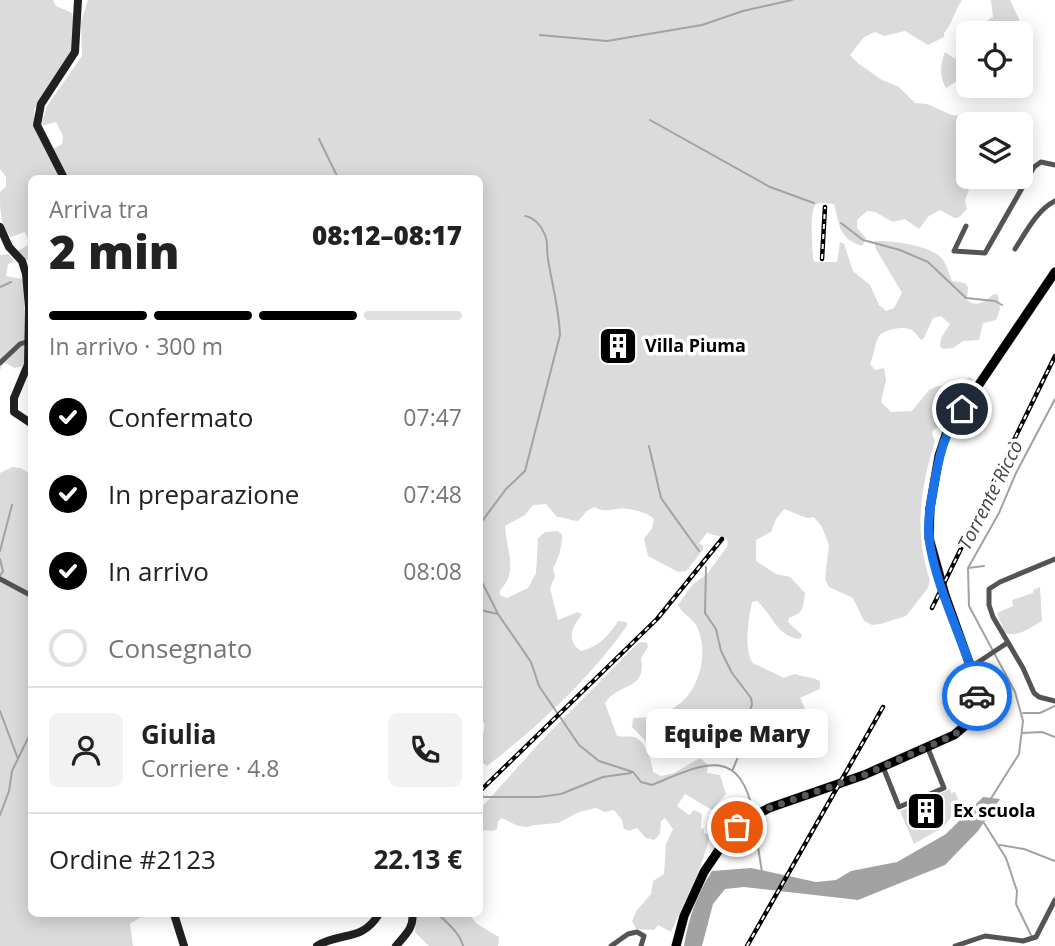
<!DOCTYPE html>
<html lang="it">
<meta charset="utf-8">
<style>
:root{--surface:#fff;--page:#f2f2f2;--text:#222;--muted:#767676;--line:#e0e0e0;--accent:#000}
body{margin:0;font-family:"Open Sans",sans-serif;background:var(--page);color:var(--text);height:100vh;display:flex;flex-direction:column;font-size:26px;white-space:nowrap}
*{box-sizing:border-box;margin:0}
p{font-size:23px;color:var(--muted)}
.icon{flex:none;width:38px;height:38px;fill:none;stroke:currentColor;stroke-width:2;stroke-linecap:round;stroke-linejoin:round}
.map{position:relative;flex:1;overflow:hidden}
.side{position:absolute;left:28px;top:175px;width:455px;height:742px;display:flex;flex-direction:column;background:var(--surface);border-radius:10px;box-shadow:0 4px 18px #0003}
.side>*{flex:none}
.fabs{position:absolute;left:956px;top:21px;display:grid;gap:14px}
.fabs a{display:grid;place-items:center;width:77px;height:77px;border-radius:10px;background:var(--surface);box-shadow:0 4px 18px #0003;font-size:35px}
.pin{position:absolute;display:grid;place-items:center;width:60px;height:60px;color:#fff;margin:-30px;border:4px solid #fff;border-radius:50%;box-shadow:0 2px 7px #0007}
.courier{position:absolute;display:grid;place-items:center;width:70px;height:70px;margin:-35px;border:5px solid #1a73e8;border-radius:50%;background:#fff;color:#222;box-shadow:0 2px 9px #0007}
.bubble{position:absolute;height:49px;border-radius:10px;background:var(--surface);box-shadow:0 4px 18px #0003;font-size:23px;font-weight:800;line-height:49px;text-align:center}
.headline em{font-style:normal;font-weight:800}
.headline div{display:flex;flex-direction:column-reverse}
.headline{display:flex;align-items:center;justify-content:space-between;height:119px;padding:0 21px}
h1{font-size:46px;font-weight:800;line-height:52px}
.bar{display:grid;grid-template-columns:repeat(4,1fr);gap:10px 7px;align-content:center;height:84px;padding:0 21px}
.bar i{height:9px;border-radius:5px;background:var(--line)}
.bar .current{background:var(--accent)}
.bar p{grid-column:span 4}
.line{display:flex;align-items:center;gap:18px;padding:0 21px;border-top:2px solid var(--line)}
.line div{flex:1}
.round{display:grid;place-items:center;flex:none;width:74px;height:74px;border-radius:10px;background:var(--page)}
ol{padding:0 21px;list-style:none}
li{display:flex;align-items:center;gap:21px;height:77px}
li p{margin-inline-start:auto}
li .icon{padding:7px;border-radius:50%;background:var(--accent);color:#fff;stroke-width:4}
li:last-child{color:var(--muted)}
li i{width:38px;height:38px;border:4px solid var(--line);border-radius:50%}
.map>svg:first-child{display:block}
.green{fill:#dbdbdb}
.water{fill:#a2a2a2}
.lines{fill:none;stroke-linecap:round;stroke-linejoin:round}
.stream{stroke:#a2a2a2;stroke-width:2}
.primary-casing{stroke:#dbdbdb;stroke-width:10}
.street{stroke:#545454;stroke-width:5}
.secondary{stroke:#212121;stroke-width:8}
.primary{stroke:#000;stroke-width:9}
.rail-casing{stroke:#000;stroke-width:4.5}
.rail{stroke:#fff;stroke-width:2;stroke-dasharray:5;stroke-linecap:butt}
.done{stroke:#595959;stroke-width:7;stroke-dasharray:0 12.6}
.route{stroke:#1a73e8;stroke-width:9}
.labels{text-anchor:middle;stroke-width:7;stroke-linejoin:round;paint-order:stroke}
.poi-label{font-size:18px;font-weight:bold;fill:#000;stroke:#fff;text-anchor:start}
.water-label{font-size:19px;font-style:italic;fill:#434343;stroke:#fff}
</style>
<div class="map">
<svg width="1055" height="946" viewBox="0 0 1055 946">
<rect width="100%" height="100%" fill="#fff"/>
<path class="green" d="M0,0H53L56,6L72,13L73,17L72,49L34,110V127L60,178H32L31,260L25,259L17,251L30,244L25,232L11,237C0,226 0,208 0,192L6,186V177L0,169Z
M88,0H962C954,11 953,23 944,33V37L928,45L905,31L884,36L875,32L864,37L850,55L859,64L882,80L899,87L915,103L927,104L952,115L961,116C970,139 971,148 960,170L969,189L965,201L967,209L958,218H954L940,210L929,216L919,229L905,219L893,222L875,212L867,211L857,220V228L866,238L862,246C838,238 840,226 834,204C830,204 821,202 817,204C808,208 813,249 813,259L815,262H837L840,242L844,244L853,271L870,285L879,305L886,311L894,308L902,293L876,249L874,241H879C894,241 934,246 943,260C947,265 949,274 952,281L965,283L968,287L967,300C977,309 986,300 994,294L998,295L1000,309L996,320L983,323L979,340L963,341L953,348L943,349L940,346L941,338L950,324L941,316L933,318L924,338L921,340C918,337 916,333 913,331C906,325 885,329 879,336C875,342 874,356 870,364L875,370L884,368L886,380L881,402L891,412L912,411L929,390L937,386L954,385L970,377L973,380L948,422L933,430L932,433L935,441C920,489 914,532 930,580L928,588L906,616L880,624L872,625L864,621L853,598L829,587L825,579L829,545L822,527L814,517L807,518L784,509L776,519L771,532L756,540V561L776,574L790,577L805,593C803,608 804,613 789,618L788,622L802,635L800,639C777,637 772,614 757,601L752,602C749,615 743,651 753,663C755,665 776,673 783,678L795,674C803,677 813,677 820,681V689L800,698L809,717L803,723L788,730L781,724L769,723V715L767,711L758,710L741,725L725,719L721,721L718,729L698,739L691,737L689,729L683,722L676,733L647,742L632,727L633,718L654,717L658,720L668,717C670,708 675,708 682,702C701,685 709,649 696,625C691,617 682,614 678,605L692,585L707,574L727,547L728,542L726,538L707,533L699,543L703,546V550L686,571L678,572L648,556L644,539L652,528L654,519C647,512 627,507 617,509C607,510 604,512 594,507L587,511L578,521C571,521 565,517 557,517L546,504L533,505L525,515L505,526C506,548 519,572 500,590V595L507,598L528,588L536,573L538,538L545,532L558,531L562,535C562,547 559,558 553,568L555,576L550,588L558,620L578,612L582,615C571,627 566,641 581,651C599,647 609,635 618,621L627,622V626C588,680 539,726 487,766L480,761V740H482L485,723L480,722V178H67L53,149L62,144L63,136L56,122L44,125L42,122L47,106L82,56L81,22Z
M991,0H1010L1019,19L1020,32L968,33V44L963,27L965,23L982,24L993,17Z
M945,52L955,59L968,56V86H993L990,89L973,88L957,81L946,88C939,76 940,65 945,52Z
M9,254L14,262L8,264L6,276L22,279L24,283L25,362L22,366L14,368L4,362L0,370V255Z
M12,467L21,468L32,475V914H146L130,924L133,946H0V473Z
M1040,587L1042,621C1031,627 1018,638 1005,633L997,613L1013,606L1012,600L1033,593V590Z
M642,642L647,643L648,647L641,658C647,691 619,682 605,703L617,736C622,737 629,736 634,737C646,741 652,761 653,772L661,776L674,773L700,758L708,765L707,773L720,775L726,794L712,810L685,794L677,806L689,815L694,810L702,814L701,828L704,829V833L710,835C703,868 685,900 671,932L658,925L654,930L636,929L632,921L637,910L651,894L653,881L664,874L666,844L673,829L665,818L661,821L660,834L654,840L646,838L637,828L629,831L624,829L622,820L614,810L605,812L596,808L579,812L558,823L535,825L527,827L518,826L502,818L498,821L497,829L493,831L480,830V809L544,738L638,643Z
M950,789L951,793L955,792L961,806L943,827L914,844L900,811Z
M416,914H469L477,924L499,937L498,946H429L415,932Z"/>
<path class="water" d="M983,797L1000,799L978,831L945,865L858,900L744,887L725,889L713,904L702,946H684C688,920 697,893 712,871L751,868L816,882L836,880L851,871L897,862L946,834Z"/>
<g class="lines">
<path class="stream" d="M540,35L607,41L702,25L743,11L792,0
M650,120L770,187L814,203
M319,139L338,178
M841,223L863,240L900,250L928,262L966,298L995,301L1002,305
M0,287L11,282
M649,446L661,498L699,551
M480,524L506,489L525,471L560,335C559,309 552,284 548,259C546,249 549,241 544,233C541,225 533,217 525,216
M0,551L12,505
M0,559L3,571L0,576
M706,567L705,613L716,629L721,651L732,673L751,698L752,704L745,726L743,745L733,769
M968,568L984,566
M480,578L498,614L531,662L539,686L579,745L599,761L633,772L641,782L652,785C700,765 740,743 753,813
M480,610L498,614
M0,711L18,759
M1023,713H1040L1055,706
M1022,733L1042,732L1055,737
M480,794L484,797H539L561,794L603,777L631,773
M990,800L1019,754L1023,721L1015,692L969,606L968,568L999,513L1016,473L1055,399
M0,815L9,791L12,771L32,730
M754,822L762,872
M984,823L1006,858L1017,891L1016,904L1031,935
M1000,845L1024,849L1055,861
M438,914C447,923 460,933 463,946"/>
<g class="primary-casing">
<path id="primary" d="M676,946L684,916L704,872L727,838L745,821L769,808L864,775L954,735L967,724L971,717L977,697L976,682L945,595L929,538L930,508L939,456L947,432L1055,272"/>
</g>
<path class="street" d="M966,226L954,251L985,253L1034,167L1041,162L1055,165
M1015,249C1026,232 1037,210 1055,201
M0,363L20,344L29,341
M1055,559L1000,582L989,589V605L993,617L1023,668L1034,693L1039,697L1055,701
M0,579L32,596
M971,667L1007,643
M883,767L899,807L944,788L927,746
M611,946L628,934L637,932L644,936L641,946
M955,946L985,936L1023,941L1036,937L1055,900"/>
<path class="secondary" d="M64,178L37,125L41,104L75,52L78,0
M0,227L9,247L22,261L26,274L29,307L28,365
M29,362L14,398V412L32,424
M174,914L184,946
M317,946C341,931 361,943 379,914
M396,946C404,936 415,927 412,914"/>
<use href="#primary" class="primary"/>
<g class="rail-casing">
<path id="rail" d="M822,259L825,207
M932,608L1055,356
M480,791L657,619L722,539
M747,946L883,707"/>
</g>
<use href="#rail" class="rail"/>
</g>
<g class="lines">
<path class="done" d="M737,827L769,808L864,775L954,735L967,724L977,696"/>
<path class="route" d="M962,409C944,436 941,448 935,479C932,498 927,518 929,538C934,582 962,638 976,682L977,696"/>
</g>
<defs>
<g id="building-square" transform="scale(2.0125)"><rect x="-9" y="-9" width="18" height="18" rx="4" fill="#000" stroke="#fff"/><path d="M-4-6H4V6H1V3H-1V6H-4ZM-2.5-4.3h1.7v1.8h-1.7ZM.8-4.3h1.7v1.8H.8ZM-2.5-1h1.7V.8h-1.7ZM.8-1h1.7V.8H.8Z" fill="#fff"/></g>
</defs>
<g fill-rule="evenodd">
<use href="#building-square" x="618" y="346"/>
<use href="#building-square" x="926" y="811"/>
</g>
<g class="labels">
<g class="poi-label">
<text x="645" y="352">Villa Piuma</text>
<text x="953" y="817">Ex scuola</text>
</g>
<g class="water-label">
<text transform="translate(990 495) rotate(-63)" y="7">Torrente Riccò</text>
</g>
</g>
</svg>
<div class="fabs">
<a><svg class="icon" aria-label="locate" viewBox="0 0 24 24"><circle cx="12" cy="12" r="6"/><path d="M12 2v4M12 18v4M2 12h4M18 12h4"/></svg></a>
<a><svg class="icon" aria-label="layers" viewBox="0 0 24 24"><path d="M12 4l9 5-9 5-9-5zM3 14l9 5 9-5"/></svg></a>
</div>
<div class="pin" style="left:737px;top:827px;background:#ea580c"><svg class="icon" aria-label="bag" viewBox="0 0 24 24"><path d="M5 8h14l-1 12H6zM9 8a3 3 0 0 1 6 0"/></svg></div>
<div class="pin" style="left:962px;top:409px;background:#1f2937"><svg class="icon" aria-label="home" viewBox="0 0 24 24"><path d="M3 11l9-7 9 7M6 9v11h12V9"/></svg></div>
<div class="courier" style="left:977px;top:696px"><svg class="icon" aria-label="car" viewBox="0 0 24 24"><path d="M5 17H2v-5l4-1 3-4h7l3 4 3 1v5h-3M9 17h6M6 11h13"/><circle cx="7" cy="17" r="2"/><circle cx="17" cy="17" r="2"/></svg></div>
<div class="bubble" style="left:646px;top:709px;width:182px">Equipe Mary</div>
<section class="side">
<div class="headline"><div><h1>2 min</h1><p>Arriva tra</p></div><em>08:12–08:17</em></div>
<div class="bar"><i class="current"></i><i class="current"></i><i class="current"></i><i></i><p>In arrivo · 300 m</p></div>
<ol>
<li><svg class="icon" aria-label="check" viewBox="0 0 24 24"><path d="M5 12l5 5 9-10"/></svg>Confermato<p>07:47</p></li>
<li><svg class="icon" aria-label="check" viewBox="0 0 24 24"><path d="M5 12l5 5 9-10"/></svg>In preparazione<p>07:48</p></li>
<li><svg class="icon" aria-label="check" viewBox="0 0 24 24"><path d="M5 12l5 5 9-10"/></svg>In arrivo<p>08:08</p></li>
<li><i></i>Consegnato</li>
</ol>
<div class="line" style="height:126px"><a class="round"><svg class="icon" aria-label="person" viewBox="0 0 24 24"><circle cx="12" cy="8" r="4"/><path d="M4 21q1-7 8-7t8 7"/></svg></a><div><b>Giulia</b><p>Corriere · 4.8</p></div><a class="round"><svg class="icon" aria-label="phone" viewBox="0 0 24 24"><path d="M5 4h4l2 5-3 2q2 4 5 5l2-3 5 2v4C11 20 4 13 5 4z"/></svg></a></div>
<div class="line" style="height:91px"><div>Ordine #2123</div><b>22.13 €</b></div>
</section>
</div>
